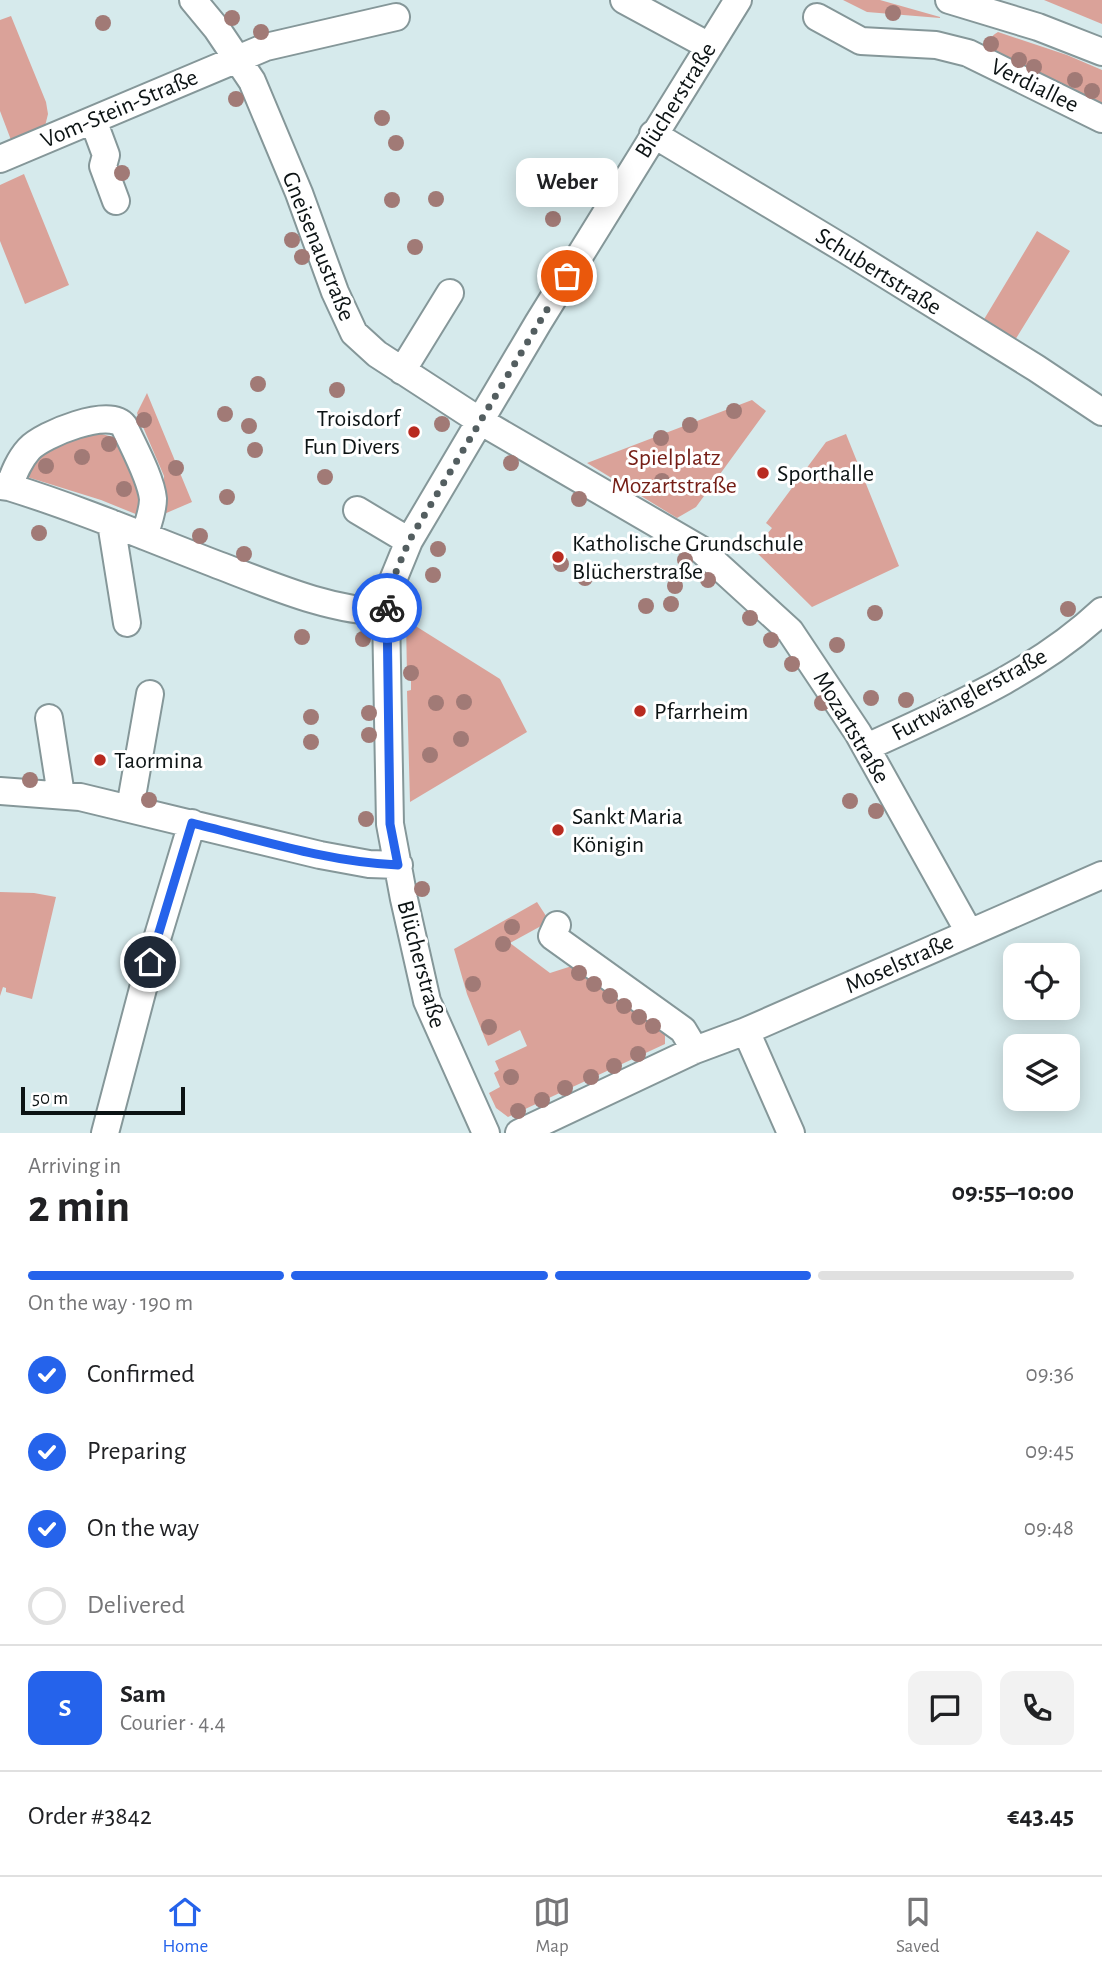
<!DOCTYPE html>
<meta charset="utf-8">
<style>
:root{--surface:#fff;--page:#f2f2f2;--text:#202124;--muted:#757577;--line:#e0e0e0;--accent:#2563eb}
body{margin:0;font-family:"Alegreya Sans",sans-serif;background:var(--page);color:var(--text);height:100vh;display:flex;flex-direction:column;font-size:26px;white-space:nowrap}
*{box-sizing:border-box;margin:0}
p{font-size:23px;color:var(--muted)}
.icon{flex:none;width:38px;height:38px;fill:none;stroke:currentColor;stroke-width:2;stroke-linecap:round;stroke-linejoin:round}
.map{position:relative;height:1133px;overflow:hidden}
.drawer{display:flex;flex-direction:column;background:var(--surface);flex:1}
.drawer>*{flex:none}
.controls{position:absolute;left:1003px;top:943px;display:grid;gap:14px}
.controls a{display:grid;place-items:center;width:77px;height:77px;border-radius:14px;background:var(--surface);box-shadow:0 4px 18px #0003;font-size:35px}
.scale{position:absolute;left:21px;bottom:18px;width:164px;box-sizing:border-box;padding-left:7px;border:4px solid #0c1314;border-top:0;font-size:19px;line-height:24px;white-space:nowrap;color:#0c1314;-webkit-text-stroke:5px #fff;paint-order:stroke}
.pin{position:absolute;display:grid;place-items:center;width:60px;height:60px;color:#fff;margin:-30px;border:4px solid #fff;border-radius:50%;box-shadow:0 2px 7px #0007}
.courier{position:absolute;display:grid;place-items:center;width:70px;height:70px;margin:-35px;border:5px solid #2563eb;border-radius:50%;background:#fff;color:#222;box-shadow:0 2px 9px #0007}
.bubble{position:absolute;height:49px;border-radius:14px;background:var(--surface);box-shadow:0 4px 18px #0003;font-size:23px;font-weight:700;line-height:49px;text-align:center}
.overview em{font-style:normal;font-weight:700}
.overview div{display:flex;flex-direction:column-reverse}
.overview{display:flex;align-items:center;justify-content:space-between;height:119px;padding:0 28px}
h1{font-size:46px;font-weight:700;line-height:52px}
.bar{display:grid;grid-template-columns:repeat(4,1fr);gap:10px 7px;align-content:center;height:84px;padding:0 28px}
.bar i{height:9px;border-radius:5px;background:var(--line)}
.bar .on{background:var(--accent)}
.bar p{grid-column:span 4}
.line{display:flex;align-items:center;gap:18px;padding:0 28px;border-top:2px solid var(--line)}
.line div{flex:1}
.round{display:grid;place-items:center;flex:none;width:74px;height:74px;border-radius:14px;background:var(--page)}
ol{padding:0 28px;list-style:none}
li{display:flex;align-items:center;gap:21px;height:77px}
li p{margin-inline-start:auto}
li .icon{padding:7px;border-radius:50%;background:var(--accent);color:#fff;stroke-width:4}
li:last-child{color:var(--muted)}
li i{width:38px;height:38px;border:4px solid var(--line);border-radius:50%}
.dock{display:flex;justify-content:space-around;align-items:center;height:98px;border-top:2px solid var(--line);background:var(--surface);font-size:19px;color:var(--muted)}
.dock a{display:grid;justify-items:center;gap:4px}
.dock .on{color:var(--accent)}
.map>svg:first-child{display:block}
.green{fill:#daa299}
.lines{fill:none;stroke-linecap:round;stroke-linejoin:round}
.minor-casing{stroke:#859799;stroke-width:30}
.minor{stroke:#fff;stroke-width:26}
.tree{fill:#a17a76}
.done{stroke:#535e60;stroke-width:7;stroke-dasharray:0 12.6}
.route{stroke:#2563eb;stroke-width:9}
.poi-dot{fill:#b82b20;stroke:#fff;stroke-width:2.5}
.labels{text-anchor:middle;stroke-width:6;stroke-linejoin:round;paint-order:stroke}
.street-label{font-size:24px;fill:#0c1314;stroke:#fff}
.poi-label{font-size:24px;fill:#0c1314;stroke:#fff;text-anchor:start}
.park-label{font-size:24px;fill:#751e16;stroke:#fff}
</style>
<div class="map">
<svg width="1102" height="1133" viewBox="0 0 1102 1133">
<rect width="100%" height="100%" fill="#d6eaec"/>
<path class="green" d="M843,0H880L940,17V18L867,12Z
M1044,0H1102V24Z
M11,16L46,102L48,114L45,126L11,140L0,111V20Z
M998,32L1067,55L1102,70V104L993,52L988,47C989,40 991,36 998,32Z
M24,174L69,285L25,304L0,241V185Z
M1037,231L1070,251L1015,340L983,321Z
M147,393L192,502L164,514V476L137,413Z
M752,400L766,411L696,507L677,518L587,463Z
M98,433L113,437L122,443L147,495L138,515L101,500L24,476L29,461L68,438Z
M846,434L899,566L812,607L754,550L772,528L766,523L826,442Z
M406,620L500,679L527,732L410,802L407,691L411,690V676H407Z
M0,892L34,893L56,897L32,999L6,992V988L3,987L0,996Z
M537,902L548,919L541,926L510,943L550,973L575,965L661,1027L665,1035V1044L508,1117L496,1108L489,1093L500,1087L494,1073L499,1070L495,1061L527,1046L520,1030L488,1046L467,994L454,949Z"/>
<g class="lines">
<g class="minor-casing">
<path id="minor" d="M193,0L217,29L252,81L299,193L335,292L354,333L377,354L480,421L700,549L790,631L858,733L969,932
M624,0L709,46
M949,0L1038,27L1102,52
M817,17L861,41L936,45L968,53L1102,119
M93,120L106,155L103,166L116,201
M653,134L846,250L1036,368L1102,412
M0,159L266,47L396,17
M402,371L450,293
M0,486L9,487C80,509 148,538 218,565C271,585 329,611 386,612
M9,487C14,473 19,460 29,449C43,434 110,407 124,426C133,446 151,478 153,499C153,511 148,524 144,536
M357,510L409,541
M111,523L127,623
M49,718L61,795
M867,747C949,709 1035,674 1102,611
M0,791L80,797L320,855L369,864L399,865
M130,808L150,694
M557,925L552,936L683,1030L695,1050
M746,1031L791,1133
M105,1133L150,962L192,823
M486,1133L427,1001L404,899L390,824L386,612L393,580L409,541L538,323L738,0
M519,1133L695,1050L746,1031L1102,875"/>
</g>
<use href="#minor" class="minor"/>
</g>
<g class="tree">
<circle cx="893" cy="13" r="8"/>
<circle cx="232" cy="18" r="8"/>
<circle cx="103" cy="23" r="8"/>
<circle cx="261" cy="32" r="8"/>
<circle cx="991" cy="44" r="8"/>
<circle cx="1019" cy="60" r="8"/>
<circle cx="1034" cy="67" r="8"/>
<circle cx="1075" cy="80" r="8"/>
<circle cx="1092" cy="91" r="8"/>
<circle cx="236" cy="99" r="8"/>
<circle cx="382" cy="118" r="8"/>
<circle cx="396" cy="143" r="8"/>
<circle cx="122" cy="173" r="8"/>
<circle cx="436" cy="199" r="8"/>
<circle cx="392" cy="200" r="8"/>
<circle cx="553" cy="219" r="8"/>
<circle cx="292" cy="240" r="8"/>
<circle cx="415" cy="247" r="8"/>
<circle cx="302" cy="257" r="8"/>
<circle cx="258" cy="384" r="8"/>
<circle cx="337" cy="390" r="8"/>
<circle cx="734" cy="411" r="8"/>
<circle cx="225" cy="414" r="8"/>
<circle cx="144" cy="420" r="8"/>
<circle cx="442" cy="424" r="8"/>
<circle cx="690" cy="425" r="8"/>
<circle cx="249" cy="426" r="8"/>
<circle cx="661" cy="438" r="8"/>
<circle cx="109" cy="444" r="8"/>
<circle cx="255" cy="450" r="8"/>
<circle cx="82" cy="457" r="8"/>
<circle cx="511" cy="463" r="8"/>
<circle cx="46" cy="466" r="8"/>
<circle cx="176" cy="468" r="8"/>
<circle cx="325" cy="477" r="8"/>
<circle cx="662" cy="481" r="8"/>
<circle cx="124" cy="489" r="8"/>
<circle cx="227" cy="497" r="8"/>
<circle cx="579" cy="499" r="8"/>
<circle cx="39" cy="533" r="8"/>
<circle cx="200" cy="536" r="8"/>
<circle cx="438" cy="549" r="8"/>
<circle cx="244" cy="554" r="8"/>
<circle cx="685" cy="560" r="8"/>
<circle cx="561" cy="564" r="8"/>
<circle cx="433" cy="575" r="8"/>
<circle cx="585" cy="578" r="8"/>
<circle cx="708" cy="580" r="8"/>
<circle cx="675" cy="586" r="8"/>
<circle cx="671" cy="604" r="8"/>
<circle cx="646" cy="606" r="8"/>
<circle cx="1068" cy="609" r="8"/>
<circle cx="875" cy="613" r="8"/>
<circle cx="750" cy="618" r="8"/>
<circle cx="302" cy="637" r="8"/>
<circle cx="363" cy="639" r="8"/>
<circle cx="771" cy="640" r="8"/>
<circle cx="837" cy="645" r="8"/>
<circle cx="792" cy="664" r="8"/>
<circle cx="411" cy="673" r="8"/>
<circle cx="871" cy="698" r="8"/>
<circle cx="906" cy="700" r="8"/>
<circle cx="464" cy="702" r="8"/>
<circle cx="436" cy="703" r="8"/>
<circle cx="822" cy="703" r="8"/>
<circle cx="369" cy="713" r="8"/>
<circle cx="311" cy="717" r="8"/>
<circle cx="369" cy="735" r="8"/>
<circle cx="461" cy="739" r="8"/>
<circle cx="311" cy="742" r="8"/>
<circle cx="430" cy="755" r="8"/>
<circle cx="30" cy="780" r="8"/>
<circle cx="149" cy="800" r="8"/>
<circle cx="850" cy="801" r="8"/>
<circle cx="876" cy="811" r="8"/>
<circle cx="366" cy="819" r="8"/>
<circle cx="422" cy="889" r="8"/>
<circle cx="512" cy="927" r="8"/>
<circle cx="503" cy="944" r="8"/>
<circle cx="579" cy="973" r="8"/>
<circle cx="473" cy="984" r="8"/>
<circle cx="594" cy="984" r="8"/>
<circle cx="610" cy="996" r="8"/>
<circle cx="624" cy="1006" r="8"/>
<circle cx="639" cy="1017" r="8"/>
<circle cx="653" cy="1026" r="8"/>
<circle cx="489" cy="1027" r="8"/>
<circle cx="638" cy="1054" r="8"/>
<circle cx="614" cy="1066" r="8"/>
<circle cx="511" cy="1077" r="8"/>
<circle cx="591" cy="1077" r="8"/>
<circle cx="565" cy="1088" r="8"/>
<circle cx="542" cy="1100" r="8"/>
<circle cx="518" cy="1111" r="8"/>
</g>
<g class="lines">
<path class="done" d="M387,608L393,579L409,541L567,276"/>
<path class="route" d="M150,962L192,823C260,840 328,862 398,865L390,824L387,608"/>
</g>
<g class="poi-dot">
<circle cx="414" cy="432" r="7"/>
<circle cx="763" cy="473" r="7"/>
<circle cx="558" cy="557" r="7"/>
<circle cx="640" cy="711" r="7"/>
<circle cx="100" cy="760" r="7"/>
<circle cx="558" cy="830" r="7"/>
</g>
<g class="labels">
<g class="street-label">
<text transform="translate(1035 85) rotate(26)" y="8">Verdiallee</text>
<text transform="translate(675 100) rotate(-58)" y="8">Blücherstraße</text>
<text transform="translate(119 108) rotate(-23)" y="8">Vom-Stein-Straße</text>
<text transform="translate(319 246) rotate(68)" y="8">Gneisenaustraße</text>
<text transform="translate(879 271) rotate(32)" y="8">Schubertstraße</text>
<text transform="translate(969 694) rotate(-28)" y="8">Furtwänglerstraße</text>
<text transform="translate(852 727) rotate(59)" y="8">Mozartstraße</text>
<text transform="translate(899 963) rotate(-24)" y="8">Moselstraße</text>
<text transform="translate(422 964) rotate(75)" y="8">Blücherstraße</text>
</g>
<g class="poi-label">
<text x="400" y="426" text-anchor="end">Troisdorf<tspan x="400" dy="28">Fun Divers</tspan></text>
<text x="777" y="481">Sporthalle</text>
<text x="572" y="551">Katholische Grundschule<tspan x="572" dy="28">Blücherstraße</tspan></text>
<text x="654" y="719">Pfarrheim</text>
<text x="114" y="768">Taormina</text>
<text x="572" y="824">Sankt Maria<tspan x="572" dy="28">Königin</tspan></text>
</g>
<g class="park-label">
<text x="674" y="465">Spielplatz<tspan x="674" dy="28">Mozartstraße</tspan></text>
</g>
</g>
</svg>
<div class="controls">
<a><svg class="icon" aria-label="locate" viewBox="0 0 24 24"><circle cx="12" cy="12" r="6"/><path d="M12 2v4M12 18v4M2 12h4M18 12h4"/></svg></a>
<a><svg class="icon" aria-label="layers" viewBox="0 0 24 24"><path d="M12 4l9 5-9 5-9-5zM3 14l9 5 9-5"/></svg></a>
</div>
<div class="scale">50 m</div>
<div class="pin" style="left:567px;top:276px;background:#ea580c"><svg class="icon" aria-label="bag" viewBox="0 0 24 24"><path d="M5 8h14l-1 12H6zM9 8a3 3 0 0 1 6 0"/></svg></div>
<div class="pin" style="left:150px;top:962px;background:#1f2937"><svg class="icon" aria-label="home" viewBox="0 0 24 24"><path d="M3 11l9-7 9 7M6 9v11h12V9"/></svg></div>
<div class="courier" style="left:387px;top:608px"><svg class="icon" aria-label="bike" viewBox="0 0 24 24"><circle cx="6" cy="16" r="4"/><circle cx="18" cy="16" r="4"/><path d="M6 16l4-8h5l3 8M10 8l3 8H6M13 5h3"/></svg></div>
<div class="bubble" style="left:516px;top:158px;width:102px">Weber</div>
</div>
<section class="drawer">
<div class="overview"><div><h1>2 min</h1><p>Arriving in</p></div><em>09:55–10:00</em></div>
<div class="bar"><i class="on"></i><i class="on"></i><i class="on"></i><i></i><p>On the way · 190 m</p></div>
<ol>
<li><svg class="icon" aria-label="check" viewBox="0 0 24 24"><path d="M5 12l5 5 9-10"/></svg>Confirmed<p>09:36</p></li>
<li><svg class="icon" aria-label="check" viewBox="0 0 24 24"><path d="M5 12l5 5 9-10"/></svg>Preparing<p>09:45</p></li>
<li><svg class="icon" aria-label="check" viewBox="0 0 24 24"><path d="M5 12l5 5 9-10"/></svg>On the way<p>09:48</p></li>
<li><i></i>Delivered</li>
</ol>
<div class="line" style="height:126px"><b class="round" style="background:var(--accent);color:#fff">S</b><div><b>Sam</b><p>Courier · 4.4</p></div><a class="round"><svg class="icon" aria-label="chat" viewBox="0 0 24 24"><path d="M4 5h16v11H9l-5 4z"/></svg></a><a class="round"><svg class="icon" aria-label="phone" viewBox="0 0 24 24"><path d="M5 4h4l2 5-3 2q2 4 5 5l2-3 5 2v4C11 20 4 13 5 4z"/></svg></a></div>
<div class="line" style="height:91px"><div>Order #3842</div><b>€43.45</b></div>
</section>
<nav class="dock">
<a class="on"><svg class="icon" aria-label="home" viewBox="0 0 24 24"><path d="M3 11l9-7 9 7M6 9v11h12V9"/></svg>Home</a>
<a><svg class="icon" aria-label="map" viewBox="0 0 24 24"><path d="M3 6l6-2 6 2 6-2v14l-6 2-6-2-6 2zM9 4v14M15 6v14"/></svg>Map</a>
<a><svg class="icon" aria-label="saved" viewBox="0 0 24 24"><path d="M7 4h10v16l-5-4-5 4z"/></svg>Saved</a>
</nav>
